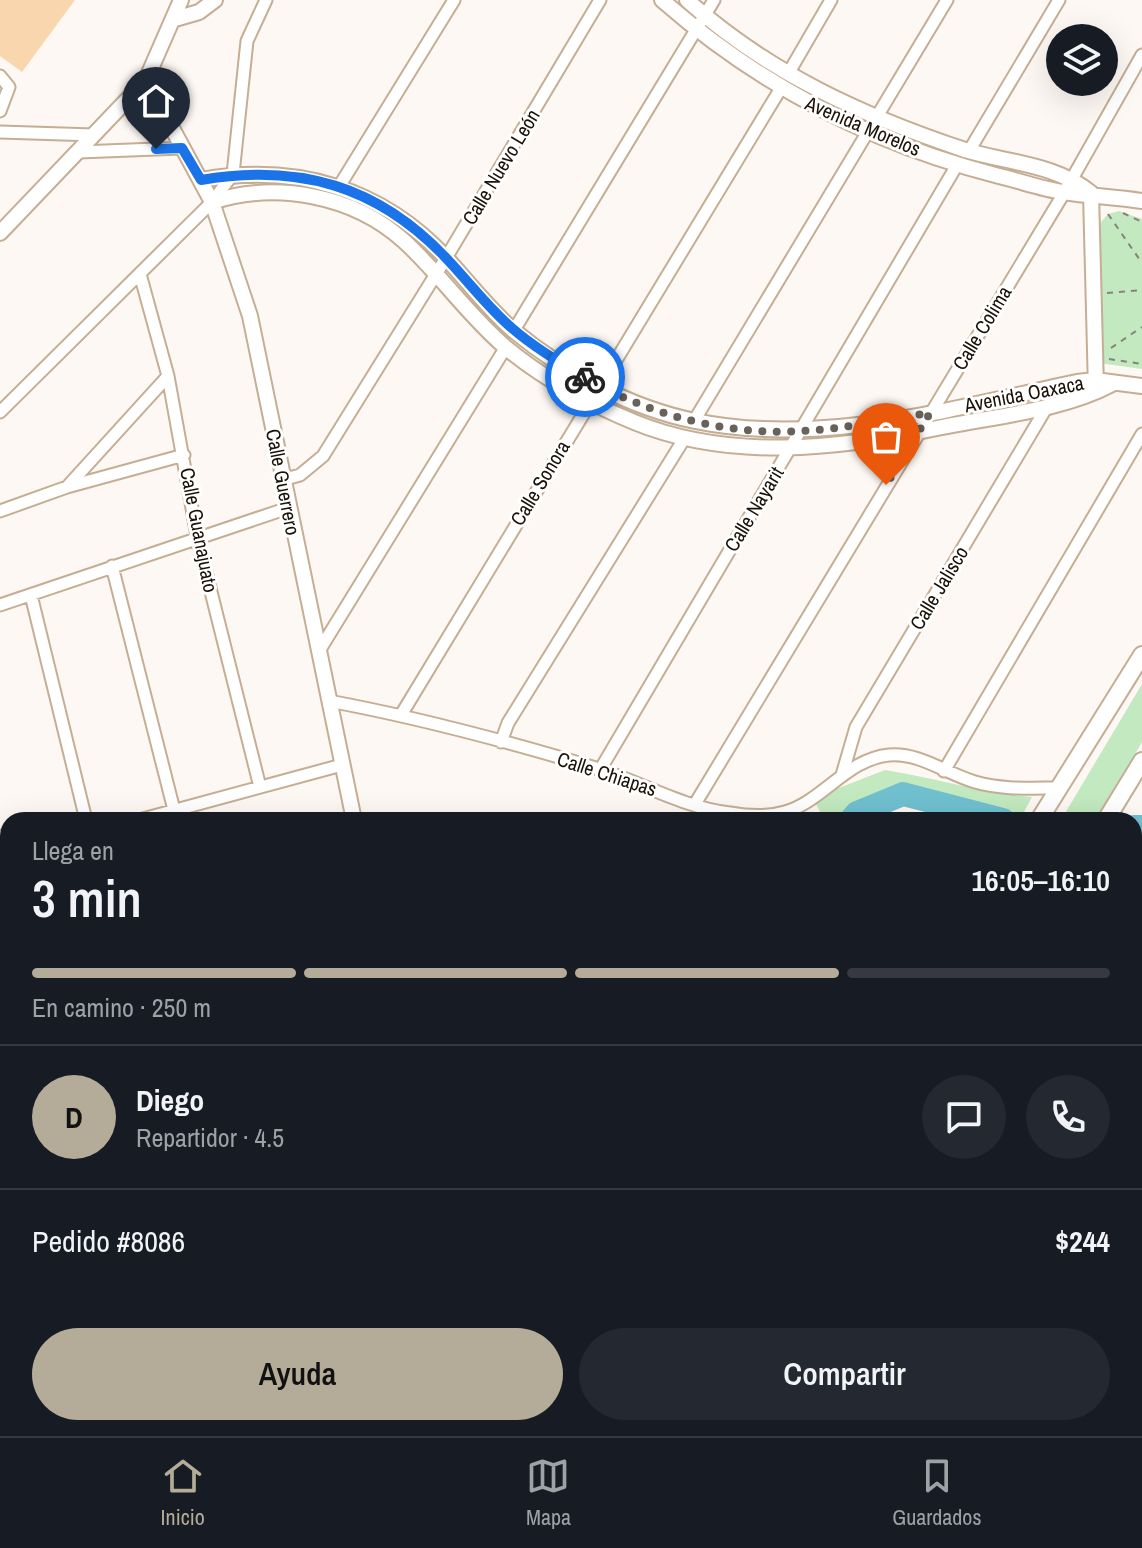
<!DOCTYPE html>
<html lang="es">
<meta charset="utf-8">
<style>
:root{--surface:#171b24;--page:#242831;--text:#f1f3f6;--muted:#9ea1a6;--line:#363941;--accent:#b4ac98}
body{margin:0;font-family:"Archivo Narrow",sans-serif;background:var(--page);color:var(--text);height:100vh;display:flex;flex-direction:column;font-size:30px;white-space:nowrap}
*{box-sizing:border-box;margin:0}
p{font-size:26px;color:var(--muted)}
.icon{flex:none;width:44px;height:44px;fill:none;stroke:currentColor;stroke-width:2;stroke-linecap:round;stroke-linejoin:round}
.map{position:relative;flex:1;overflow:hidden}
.side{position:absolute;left:0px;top:812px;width:1142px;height:624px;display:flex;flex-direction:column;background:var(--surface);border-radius:24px 24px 0 0;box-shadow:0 8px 32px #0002}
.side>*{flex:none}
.buttons{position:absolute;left:1046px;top:24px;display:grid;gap:16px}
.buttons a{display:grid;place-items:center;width:72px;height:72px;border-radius:50%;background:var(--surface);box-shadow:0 8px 32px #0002;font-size:40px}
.pin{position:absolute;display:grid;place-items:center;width:68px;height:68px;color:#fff;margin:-82px -34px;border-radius:50% 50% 50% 0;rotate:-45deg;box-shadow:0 0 8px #0007}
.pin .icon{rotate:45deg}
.courier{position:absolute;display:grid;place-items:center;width:80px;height:80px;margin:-40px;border:6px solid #1a73e8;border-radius:50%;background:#fff;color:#222;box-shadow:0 2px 10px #0007}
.summary em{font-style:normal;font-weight:600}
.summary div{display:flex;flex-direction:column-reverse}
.summary{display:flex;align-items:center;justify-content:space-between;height:136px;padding:0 32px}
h1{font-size:52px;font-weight:600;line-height:60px}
.bar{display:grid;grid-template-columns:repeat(4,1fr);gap:12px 8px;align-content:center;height:96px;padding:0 32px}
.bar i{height:10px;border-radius:6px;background:var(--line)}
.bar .selected{background:var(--accent)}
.bar p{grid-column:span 4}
.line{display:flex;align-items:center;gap:20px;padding:0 32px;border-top:2px solid var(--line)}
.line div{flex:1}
.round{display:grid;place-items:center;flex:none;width:84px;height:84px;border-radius:42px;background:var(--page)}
.cta{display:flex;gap:16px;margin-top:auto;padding:16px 32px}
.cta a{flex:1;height:92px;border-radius:48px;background:var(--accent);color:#111;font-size:32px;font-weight:600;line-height:92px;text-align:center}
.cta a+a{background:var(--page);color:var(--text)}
.dock{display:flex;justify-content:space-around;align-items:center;height:112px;border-top:2px solid var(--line);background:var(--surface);font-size:22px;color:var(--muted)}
.dock a{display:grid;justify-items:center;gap:4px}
.dock .selected{color:var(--accent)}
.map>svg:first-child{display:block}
.green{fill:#c2e9bf}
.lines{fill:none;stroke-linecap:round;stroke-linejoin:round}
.river{stroke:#70c0d0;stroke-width:24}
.building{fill:#f9d6ae}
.minor-casing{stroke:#c5ae94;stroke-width:15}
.tertiary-casing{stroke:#c5ae94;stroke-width:18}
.secondary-casing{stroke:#c5ae94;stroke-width:20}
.path{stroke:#89827b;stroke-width:2;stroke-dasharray:6 6;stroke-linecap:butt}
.minor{stroke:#fff;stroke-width:11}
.tertiary{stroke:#fff;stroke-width:14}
.secondary{stroke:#fff;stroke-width:16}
.done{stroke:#69625a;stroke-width:8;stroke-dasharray:0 14.4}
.route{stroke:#1a73e8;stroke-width:10}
.labels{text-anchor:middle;stroke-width:6;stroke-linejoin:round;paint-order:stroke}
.street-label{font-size:20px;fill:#1a1208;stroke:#fff}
</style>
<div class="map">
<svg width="1142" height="1436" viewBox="0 0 1142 1436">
<rect width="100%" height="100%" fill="#fdf8f3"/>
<path class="green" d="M1119,211L1142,219V369L1092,362L1101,222L1108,214Z
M1142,684V742L1097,820H1061Z
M885,770C935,778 982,793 1032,797L1023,814H1014L898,786L859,802L841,820H824L816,804L826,793Z
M8,1376V1428H452L445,1436H0V1379Z"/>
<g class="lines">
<path class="river" d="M851,820L857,813L903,794L1003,820
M1134,827H1142
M403,1436L408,1428"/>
</g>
<path class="building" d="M0,0H75L22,72L0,56Z"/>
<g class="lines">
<g class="minor-casing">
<path id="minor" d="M788,74L831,0
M0,76L9,87L0,111
M0,132L94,135
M969,151L1059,0
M79,152L182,148
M340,185L454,0
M140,274L168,376L197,536L260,787
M514,330L714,0
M0,412L212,202L233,174L247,41L266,0
M694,421L947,0
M282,480L300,475L323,456L446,258L600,0
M67,487L168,376
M0,511L67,487L184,455
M112,566L174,810
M31,595L86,820
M0,605L288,508
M319,651L506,347
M329,701C420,718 510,742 599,769C642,783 685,808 730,813C747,816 768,817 785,812C823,801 847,759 889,755C919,752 947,774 975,782C1003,790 1031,788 1059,788
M401,715L781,88
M501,742L508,723L684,439
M600,770L957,165
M944,771L1142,434
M842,775L856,727L1048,405
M695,804L1064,193L1142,55
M139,820L342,765
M0,836L6,857
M1134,953L1142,940
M0,1204L8,1202
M1134,1287L1142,1273
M0,1294L8,1293
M0,1376L8,1373
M1134,1401L1142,1396
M845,1436L850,1428
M944,1436L948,1428
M1045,1436L1049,1428
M1074,1436L1088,1428"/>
</g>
<g class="tertiary-casing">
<path id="tertiary" d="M662,0C760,86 873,144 999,176C1020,181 1042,189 1063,192C1089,196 1116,197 1142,201
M687,0C768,73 863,116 965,150C1008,163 1056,164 1091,193
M175,19L199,12L215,0
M146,80L212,202L250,316L354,820
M201,180C296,163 382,188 447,259C469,283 489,309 513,330C564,372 630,408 695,421C822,447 953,408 1077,382L1095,380L1142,386
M1091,193L1096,389
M212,202C276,181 353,195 404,241C440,274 467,314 504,346C542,378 588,403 634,422C729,461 839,449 937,428C994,416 1061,411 1112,384
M0,233L146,80L181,0
M1134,1109L1142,1111
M578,1428L585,1436"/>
</g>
<g class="secondary-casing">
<path id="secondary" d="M1039,820L1142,655
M1106,820L1142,761
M671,1436L676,1428
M736,1436L741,1428"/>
</g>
<path class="path" d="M1123,213L1142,222
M1108,214L1142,263
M1107,293L1142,290
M1111,348L1142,327
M1109,359L1142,364
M703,1436L707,1428
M715,1436L719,1428"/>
<use href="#minor" class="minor"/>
<use href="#tertiary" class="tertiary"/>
<use href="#secondary" class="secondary"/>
</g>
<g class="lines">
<path class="done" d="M585,377C647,415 729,436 802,431C844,429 887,419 930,413L886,485"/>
<path class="route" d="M156,149L182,148L201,180C299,163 378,186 446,258C469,282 488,308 513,329C535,348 560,363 585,377"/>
</g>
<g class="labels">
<g class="street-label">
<text transform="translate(863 126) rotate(23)" y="7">Avenida Morelos</text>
<text transform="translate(501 167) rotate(-59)" y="7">Calle Nuevo León</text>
<text transform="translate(982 328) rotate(-59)" y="7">Calle Colima</text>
<text transform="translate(1024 394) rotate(-11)" y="7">Avenida Oaxaca</text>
<text transform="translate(283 482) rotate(79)" y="7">Calle Guerrero</text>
<text transform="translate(540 483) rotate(-59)" y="7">Calle Sonora</text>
<text transform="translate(754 509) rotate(-59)" y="7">Calle Nayarit</text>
<text transform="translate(199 530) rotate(79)" y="7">Calle Guanajuato</text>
<text transform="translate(939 588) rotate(-59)" y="7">Calle Jalisco</text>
<text transform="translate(607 774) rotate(18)" y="7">Calle Chiapas</text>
</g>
</g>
</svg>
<div class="buttons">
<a><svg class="icon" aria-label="layers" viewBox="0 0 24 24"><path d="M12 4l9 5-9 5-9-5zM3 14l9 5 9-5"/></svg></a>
</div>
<div class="pin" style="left:886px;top:485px;background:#ea580c"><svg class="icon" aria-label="bag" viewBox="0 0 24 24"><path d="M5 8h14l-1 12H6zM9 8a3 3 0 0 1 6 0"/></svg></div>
<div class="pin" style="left:156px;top:149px;background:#1f2937"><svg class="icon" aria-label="home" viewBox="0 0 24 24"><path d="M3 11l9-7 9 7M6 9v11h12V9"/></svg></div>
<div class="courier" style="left:585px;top:377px"><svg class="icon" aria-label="bike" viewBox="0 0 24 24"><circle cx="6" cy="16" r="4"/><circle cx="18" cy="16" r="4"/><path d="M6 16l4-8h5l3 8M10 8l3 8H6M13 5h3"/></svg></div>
<section class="side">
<div class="summary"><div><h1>3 min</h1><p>Llega en</p></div><em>16:05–16:10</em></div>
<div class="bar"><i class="selected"></i><i class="selected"></i><i class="selected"></i><i></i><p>En camino · 250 m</p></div>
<div class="line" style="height:144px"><b class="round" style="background:var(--accent);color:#111">D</b><div><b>Diego</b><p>Repartidor · 4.5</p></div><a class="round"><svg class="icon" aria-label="chat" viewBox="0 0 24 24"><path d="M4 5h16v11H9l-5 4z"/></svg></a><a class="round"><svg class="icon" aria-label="phone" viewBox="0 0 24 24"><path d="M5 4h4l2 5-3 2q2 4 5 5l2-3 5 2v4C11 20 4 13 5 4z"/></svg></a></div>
<div class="line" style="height:104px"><div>Pedido #8086</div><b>$244</b></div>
<div class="cta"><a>Ayuda</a><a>Compartir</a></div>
</section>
</div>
<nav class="dock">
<a class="selected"><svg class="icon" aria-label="home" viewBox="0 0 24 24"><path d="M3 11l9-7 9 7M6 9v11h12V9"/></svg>Inicio</a>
<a><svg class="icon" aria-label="map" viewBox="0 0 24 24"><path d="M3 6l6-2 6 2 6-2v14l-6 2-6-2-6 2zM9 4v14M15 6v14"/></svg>Mapa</a>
<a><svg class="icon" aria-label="saved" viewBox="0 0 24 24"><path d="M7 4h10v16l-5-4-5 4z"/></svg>Guardados</a>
</nav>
